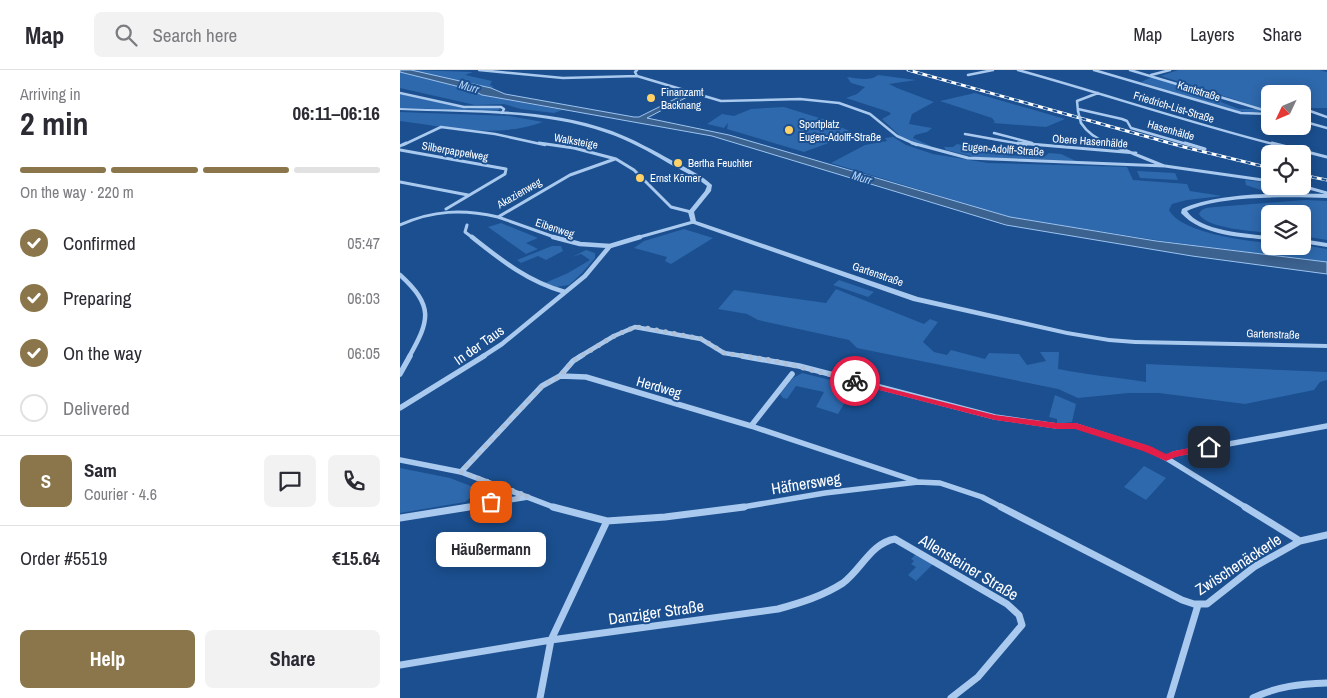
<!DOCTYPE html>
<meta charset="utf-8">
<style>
:root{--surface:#fff;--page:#f2f2f3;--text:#2b2b33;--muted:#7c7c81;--line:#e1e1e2;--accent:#8a764a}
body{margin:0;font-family:"Archivo Narrow",sans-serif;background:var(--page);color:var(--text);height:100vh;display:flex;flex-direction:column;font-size:19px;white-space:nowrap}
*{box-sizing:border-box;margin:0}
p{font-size:16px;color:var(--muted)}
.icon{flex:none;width:28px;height:28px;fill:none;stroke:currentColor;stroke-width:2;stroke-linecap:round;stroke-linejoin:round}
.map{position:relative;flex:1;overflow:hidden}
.drawer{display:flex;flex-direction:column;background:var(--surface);width:400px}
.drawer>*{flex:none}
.needle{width:32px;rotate:226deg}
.controls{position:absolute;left:861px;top:15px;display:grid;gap:10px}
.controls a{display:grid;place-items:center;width:50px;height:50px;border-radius:8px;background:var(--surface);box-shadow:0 2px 12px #0003;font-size:25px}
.pin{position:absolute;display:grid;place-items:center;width:42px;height:42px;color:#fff;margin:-21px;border-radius:10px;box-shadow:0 2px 8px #0006}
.courier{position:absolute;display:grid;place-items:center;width:50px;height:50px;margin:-25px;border:4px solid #e11d48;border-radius:50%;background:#fff;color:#222;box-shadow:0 1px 6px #0007}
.bubble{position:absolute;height:35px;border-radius:8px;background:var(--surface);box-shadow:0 2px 12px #0003;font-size:16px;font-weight:700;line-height:35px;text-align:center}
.head em{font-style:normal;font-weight:700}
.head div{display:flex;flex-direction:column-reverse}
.head{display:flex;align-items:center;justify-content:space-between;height:85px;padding:0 20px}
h1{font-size:32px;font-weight:700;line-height:38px}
.bar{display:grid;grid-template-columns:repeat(4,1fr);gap:8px 5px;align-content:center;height:60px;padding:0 20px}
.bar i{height:6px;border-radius:4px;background:var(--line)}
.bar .current{background:var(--accent)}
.bar p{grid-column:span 4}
.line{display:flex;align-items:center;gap:12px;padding:0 20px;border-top:1px solid var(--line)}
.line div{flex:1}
.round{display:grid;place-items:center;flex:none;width:52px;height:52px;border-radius:8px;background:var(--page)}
ol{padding:0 20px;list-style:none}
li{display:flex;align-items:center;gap:15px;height:55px}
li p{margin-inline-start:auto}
li .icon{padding:5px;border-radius:50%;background:var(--accent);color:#fff;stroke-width:4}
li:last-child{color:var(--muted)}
li i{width:28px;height:28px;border:2px solid var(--line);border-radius:50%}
.action{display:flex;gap:10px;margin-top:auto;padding:10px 20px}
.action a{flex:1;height:58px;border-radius:8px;background:var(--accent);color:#fff;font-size:20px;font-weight:700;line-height:58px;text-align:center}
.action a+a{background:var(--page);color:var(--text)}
header{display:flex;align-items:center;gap:30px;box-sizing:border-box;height:70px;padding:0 25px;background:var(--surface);border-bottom:1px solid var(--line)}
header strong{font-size:24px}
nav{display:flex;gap:28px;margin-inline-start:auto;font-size:18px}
.search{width:350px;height:45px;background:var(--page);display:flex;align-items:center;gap:12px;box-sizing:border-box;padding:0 18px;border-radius:8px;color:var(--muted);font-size:19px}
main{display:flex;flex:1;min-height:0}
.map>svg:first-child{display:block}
.green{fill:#2e69ad}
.water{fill:#3c6290;stroke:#9cc4f0}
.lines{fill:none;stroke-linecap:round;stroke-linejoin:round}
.minor-far4{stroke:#a9c9ee;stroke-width:2.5}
.minor-far3{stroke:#a9c9ee;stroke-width:3}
.minor-far2{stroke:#a9c9ee;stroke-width:4.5}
.minor-far1{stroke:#a9c9ee;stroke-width:5.5}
.minor{stroke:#a9c9ee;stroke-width:7}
.tertiary{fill:#a9c9ee;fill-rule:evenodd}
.rail-casing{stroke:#fff;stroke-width:3}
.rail{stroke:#1b4f8f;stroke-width:2;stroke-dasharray:5;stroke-linecap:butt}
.minor-bridge{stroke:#a9c9ee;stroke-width:2.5}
.route{fill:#e11d48}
.done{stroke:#afc1d8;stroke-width:5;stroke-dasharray:0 9}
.poi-dot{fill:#ffd166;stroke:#1b4f8f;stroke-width:2}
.labels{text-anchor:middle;stroke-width:4;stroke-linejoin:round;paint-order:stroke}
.far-street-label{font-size:11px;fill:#fff;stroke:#1b4f8f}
.far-poi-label{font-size:11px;fill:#fff;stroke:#1b4f8f;text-anchor:start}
.far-water-label{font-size:12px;font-style:italic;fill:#b5d3f5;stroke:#1b4f8f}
.street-label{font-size:14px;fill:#fff;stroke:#1b4f8f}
.near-street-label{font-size:16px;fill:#fff;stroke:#1b4f8f}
</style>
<header>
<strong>Map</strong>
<div class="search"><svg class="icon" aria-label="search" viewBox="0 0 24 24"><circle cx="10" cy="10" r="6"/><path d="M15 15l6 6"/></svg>Search here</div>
<nav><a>Map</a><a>Layers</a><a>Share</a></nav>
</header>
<main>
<section class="drawer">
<div class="head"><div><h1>2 min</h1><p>Arriving in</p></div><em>06:11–06:16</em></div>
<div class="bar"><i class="current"></i><i class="current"></i><i class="current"></i><i></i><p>On the way · 220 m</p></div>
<ol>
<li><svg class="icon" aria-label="check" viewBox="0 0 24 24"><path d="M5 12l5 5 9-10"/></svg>Confirmed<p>05:47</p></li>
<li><svg class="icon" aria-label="check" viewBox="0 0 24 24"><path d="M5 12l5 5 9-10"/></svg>Preparing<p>06:03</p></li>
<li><svg class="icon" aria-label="check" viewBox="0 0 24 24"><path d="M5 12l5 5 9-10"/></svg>On the way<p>06:05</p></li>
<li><i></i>Delivered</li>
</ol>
<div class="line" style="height:90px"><b class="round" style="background:var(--accent);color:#fff">S</b><div><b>Sam</b><p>Courier · 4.6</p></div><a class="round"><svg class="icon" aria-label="chat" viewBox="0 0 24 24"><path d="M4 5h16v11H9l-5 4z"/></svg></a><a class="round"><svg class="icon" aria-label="phone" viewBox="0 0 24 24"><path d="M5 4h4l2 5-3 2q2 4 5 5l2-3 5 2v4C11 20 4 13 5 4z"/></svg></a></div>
<div class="line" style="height:65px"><div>Order #5519</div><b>€15.64</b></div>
<div class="action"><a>Help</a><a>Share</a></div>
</section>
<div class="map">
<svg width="927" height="628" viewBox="0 0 927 628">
<rect width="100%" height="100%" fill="#1b4f8f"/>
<path class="green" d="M10,0L73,2L65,5L92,11L90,15L94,17L91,18Z
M778,0H919L927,2V38H903L902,24H870V38H861L761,6Z
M0,2L72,20L82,25L162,40L154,43L121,39L104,34L75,35L0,18Z
M478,5L516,10L489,14L497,18L534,32L512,44L509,54L532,58L527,62L515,65L513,68L531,76L529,77L501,67L482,49L491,44L489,42L446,28L457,24L465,17L451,13L447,7C457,8 469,12 478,5Z
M752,7L822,28L821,32L839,39H858L863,41L852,43L836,41L741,12Z
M575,23L665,49L646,57L593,53L595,52L592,48L540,31Z
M0,24L68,39L94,37L101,39L97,41L0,38Z
M384,37L442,55L438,56L452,62L448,66L404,82L327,59L328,53L324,58L307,54L322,44L334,46L351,39Z
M0,42L109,46L143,52C97,69 47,57 0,51Z
M493,67L506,75L533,84L588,93L727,97L733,110L787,114L790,121L822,126L787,130L772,134L769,140C781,163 846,171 870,173V176L903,175L927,179V192L762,171L610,147L431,93L465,75L487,71L485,68Z
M557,74L607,85L644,87L649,83L661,84L676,91L575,87L546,80L544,77H553Z
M737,101L775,103L778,110L740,108Z
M845,110L870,113V116H883L888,119L864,121L846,115Z
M905,130L927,131V170L903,166L902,144H870V163C854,161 807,159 799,144C802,137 808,138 815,137Z
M101,153L138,168L126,173L138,179L126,184L88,157Z
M284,159L313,168L271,194L265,191L267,187L234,178L244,171Z
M152,176H161L163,181L146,190L138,186L121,193L117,190Z
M186,180L195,183V188L182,203L169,215L156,217L145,213L168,203L190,190L181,184L172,187Z
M439,210L474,222L468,227L433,215Z
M436,219L524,254L530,249L538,252L523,272L534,282L547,285L551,280L585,289L589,283L619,284L627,295L646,291L640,282H659L658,299C687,305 716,307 746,312V294L927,302V310L920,312L914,320L845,334L759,323H729L678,328L658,319L457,278L449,270L358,250L347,244L318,239L334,220L426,233Z
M402,303L451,315L453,318L438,344L416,337L424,322L396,316L387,329L383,328L380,324L393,308Z
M655,325L676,334L672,352L657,354V349L649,347Z
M744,396L766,408L746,430L724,417Z
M0,398L50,408L73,417L76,423L65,432L0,443Z
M517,483L533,494L516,511L508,505L516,497L511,494L514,491L511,489Z"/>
<path class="water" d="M0,0H11L91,18L105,24L234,47H239L287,23L291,25L247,48L329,65L610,147L756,171L927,192V204L792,186L606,155L312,66L82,25L72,20L0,2Z"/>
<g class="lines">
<path class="minor-far4" d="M79,0L163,8L237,6L321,31L400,29L439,33L470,44L497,66L517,75
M237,0L235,2L237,6
M618,0C705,24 790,53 877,75
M694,0L841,43L870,44
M730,0L870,42
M568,5L593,0
M751,5L770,0
M0,23L64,37H101L104,39L102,43
M678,39L722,49L727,51L731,58L790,75
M678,41L677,31L698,23
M902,42L910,41L927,47
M902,51L927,58
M681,53C688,64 698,70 711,75
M594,63L632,73
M565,64L626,75
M3,75L41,57L95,64L145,75"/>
<path class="minor-far3" d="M139,73L174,78L216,89L234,100L271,137L291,142
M512,73L568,88L765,96L870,111
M618,73L736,83
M707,73L764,96
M785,73L805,79
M872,73L927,87
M0,76L6,73
M0,80L106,99L105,104L46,139
M0,112L68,125
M889,116L905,125
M902,116L927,123
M98,147L157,168
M0,155C33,140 63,139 98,147L170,105L215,89
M67,155L65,162L73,168
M236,168L293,152"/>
<path class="minor-far2" d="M72,167C101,190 128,212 165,222
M153,167L180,174L210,176
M0,205C34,236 30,250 9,287
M82,287L102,274L185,206L210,176L240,167
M179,287L214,266L235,257L301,269L324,283L349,287"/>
<path class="minor-far1" d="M342,286L399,296L595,347L657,356H676L746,378L766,388L847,438
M0,304L10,286
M160,306L186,307L351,356L516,411
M0,338L84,286
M351,356L392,304
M766,388L774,384L927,356
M0,390L61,402L156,438
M61,402L142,316L160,306L173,291L181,286
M62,438L128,427
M337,438L425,423L518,412L540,413L582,427L603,438"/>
<path class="minor" d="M153,437L207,451L265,447L344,437
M601,437L782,530L794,534H807L854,497L900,471L927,465
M845,437L900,471
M0,448L69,437
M0,595L151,570L378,539C400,533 423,526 443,513C461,500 471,473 495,469L607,534L619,545L622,555L578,607L551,628
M140,628L151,570L207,451
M770,628L798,535
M853,628C878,616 900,614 927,613"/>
<path class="tertiary" d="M0,38C70,41 145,37 212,61C233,69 253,80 273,91C286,98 302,105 312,115L311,121L294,142L296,151L518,227L667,261L709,268L735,270L927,274V278L735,274L709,272L667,265L513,231L291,153L288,142L305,121L307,116C296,107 281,100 268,93C248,81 228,70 207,63C141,40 68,43 0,40Z
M927,124V128C890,127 820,125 787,141C799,161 848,164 870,166V170C841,167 802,166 781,143L782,139C818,122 887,123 927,124Z
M902,169L927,173V177L902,173Z"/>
<g class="rail-casing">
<path id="rail" d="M508,0L784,77L870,98
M902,105L927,110"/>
</g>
<use href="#rail" class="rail"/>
<path class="minor-bridge" d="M678,41L681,53"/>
</g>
<path class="route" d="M452,309L595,345L657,353H676L750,376L766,384L774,381L809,374L813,377L812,379L776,387L766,391L743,381L675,359H657L595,350L452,313Z"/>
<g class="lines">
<path class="done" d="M91,432L128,426L61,402L142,316L160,306L173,291L214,266L235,257L246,258L302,269L324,283L371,290L455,311"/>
</g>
<g class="poi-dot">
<circle cx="251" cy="28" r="5"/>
<circle cx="389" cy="60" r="5"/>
<circle cx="278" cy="93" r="5"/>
<circle cx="240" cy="108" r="5"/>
</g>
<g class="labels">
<g class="far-street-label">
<text transform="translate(799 21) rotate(18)" y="4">Kantstraße</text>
<text transform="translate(774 37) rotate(17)" y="4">Friedrich-List-Straße</text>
<text transform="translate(771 60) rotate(16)" y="4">Hasenhälde</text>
<text transform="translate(176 71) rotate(10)" y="4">Walksteige</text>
<text transform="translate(690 71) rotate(4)" y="4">Obere Hasenhälde</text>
<text transform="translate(603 79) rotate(4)" y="4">Eugen-Adolff-Straße</text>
<text transform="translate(55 81) rotate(10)" y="4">Silberpappelweg</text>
<text transform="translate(119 123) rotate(-30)" y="4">Akazienweg</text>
<text transform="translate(155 158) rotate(18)" y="4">Eibenweg</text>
<text transform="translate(478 204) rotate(19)" y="4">Gartenstraße</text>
<text transform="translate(873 264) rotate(2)" y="4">Gartenstraße</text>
</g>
<g class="far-poi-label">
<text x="261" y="26">Finanzamt<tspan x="261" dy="13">Backnang</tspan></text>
<text x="399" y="58">Sportplatz<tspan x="399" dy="13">Eugen-Adolff-Straße</tspan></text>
<text x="288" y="97">Bertha Feuchter</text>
<text x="250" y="112">Ernst Körner</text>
</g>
<g class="far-water-label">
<text transform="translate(69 17) rotate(16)" y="4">Murr</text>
<text transform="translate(462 108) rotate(17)" y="4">Murr</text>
</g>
<g class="street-label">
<text transform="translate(79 275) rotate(-35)" y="5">In der Taus</text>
<text transform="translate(259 317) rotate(16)" y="5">Herdweg</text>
</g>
<g class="near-street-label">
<text transform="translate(406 413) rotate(-9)" y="6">Häfnersweg</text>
<text transform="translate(838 494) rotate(-33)" y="6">Zwischenäckerle</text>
<text transform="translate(569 497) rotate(31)" y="6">Allensteiner Straße</text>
<text transform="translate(256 542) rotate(-8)" y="6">Danziger Straße</text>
</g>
</g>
</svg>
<div class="controls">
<a><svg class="needle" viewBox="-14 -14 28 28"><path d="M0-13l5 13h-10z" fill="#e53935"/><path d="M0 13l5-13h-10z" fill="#7c7c81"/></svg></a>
<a><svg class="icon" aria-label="locate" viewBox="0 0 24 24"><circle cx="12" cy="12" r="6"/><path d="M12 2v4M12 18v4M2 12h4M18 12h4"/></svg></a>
<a><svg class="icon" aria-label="layers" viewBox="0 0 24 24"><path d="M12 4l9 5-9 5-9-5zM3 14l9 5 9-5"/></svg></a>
</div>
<div class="pin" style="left:91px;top:432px;background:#ea580c"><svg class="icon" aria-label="bag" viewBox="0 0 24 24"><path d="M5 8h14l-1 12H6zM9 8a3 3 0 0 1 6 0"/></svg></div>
<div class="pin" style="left:809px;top:377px;background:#1f2937"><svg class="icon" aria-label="home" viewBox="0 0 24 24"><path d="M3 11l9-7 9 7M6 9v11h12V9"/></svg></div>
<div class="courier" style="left:455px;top:311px"><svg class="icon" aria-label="bike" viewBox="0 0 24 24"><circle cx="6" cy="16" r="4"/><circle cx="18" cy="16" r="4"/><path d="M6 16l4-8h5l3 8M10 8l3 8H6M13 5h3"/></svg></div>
<div class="bubble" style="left:36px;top:462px;width:110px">Häußermann</div>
</div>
</main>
